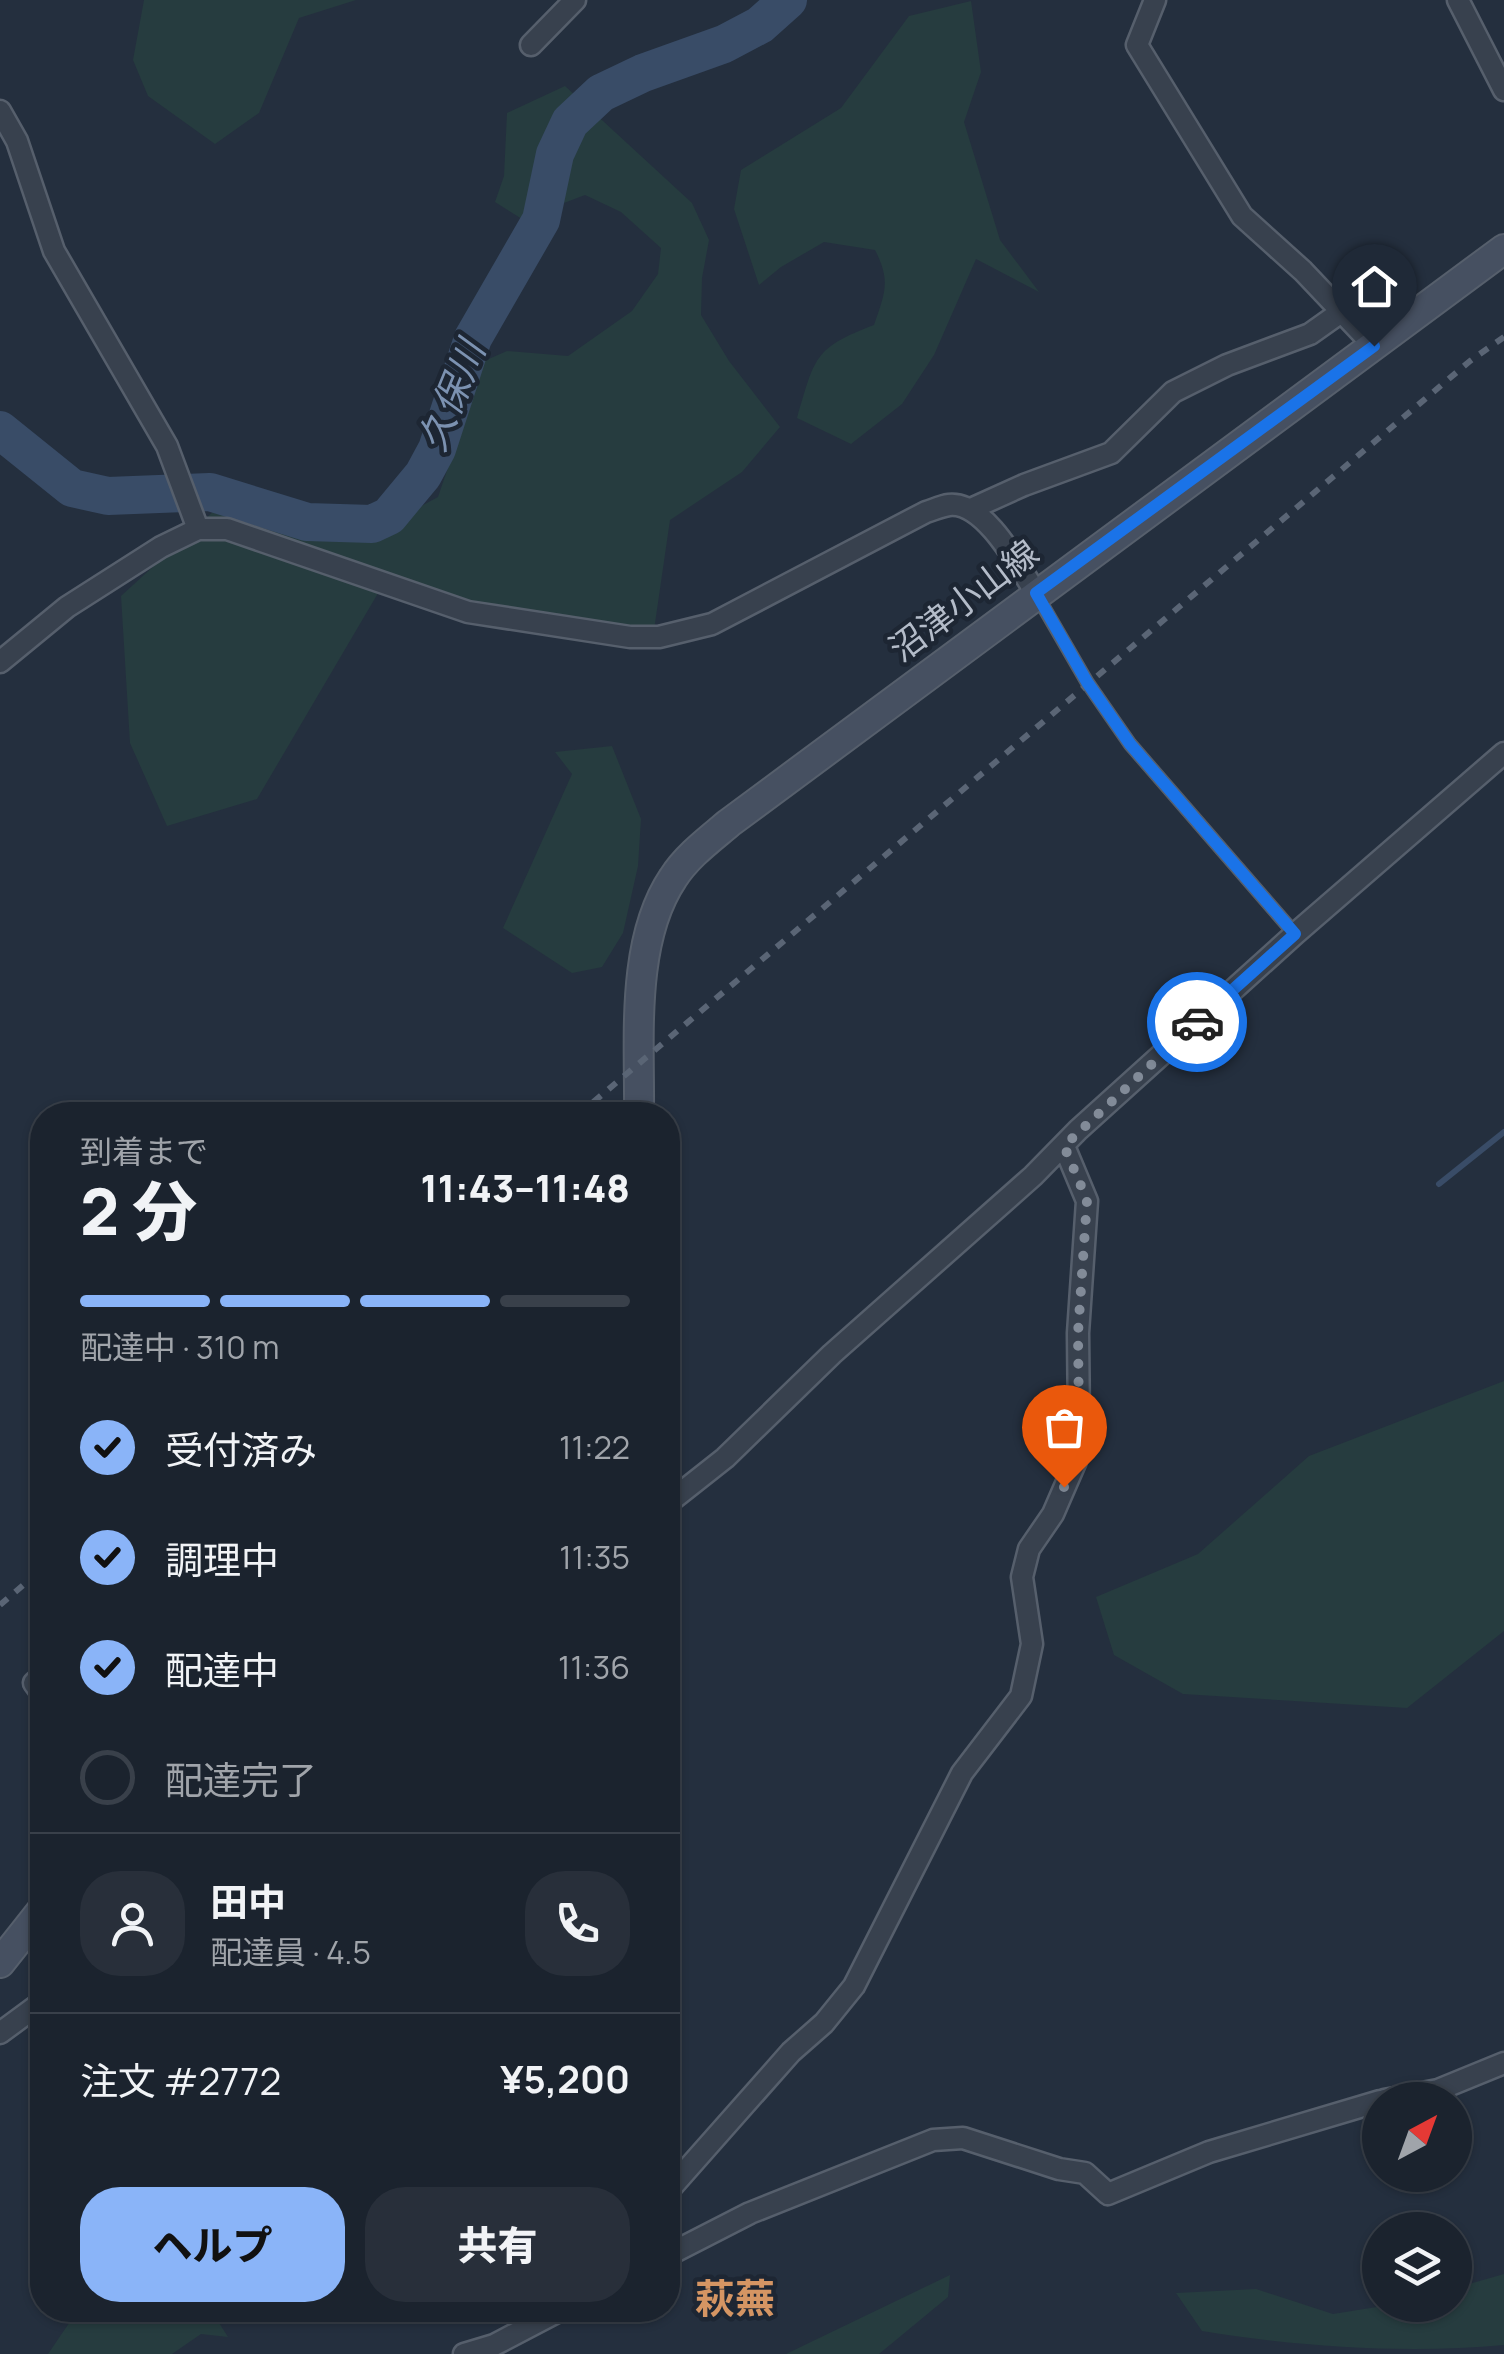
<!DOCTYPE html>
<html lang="ja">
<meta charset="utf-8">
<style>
:root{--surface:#1b232e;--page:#282f3a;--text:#f1f3f6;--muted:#a0a4aa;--line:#39404a;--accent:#8ab4f8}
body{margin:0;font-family:Manrope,"Noto Sans JP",sans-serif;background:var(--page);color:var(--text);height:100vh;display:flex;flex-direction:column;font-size:38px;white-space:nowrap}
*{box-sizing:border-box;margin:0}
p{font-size:32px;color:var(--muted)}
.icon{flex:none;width:55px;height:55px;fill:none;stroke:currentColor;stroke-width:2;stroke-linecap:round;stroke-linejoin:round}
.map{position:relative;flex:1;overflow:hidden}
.drawer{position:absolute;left:30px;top:1102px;width:650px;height:1220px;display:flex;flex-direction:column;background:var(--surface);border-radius:40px;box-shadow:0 2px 8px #0004,0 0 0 2px var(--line)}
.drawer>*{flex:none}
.needle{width:65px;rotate:41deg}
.tools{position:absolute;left:1362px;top:2082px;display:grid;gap:20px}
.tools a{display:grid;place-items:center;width:110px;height:110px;border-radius:50%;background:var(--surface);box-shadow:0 2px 8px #0004,0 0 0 2px var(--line);font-size:50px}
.pin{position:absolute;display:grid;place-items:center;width:85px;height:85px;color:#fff;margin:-102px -42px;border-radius:50% 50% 50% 0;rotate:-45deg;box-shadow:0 0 10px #0007}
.pin .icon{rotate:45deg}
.courier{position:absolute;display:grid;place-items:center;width:100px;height:100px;margin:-50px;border:8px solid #1a73e8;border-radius:50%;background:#fff;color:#222;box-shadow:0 2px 12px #0007}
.head em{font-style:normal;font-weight:800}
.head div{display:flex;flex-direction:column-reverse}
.head{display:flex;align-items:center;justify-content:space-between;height:170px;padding:0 50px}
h1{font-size:65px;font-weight:800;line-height:75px}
.bar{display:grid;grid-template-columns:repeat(4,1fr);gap:15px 10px;align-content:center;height:120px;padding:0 50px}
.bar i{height:12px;border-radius:8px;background:var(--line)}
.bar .on{background:var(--accent)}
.bar p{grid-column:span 4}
.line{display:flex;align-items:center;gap:25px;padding:0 50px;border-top:2px solid var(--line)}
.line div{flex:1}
.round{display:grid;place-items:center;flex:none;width:105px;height:105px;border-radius:40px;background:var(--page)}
ol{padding:0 50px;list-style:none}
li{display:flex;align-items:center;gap:30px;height:110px}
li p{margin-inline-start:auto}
li .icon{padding:10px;border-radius:50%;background:var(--accent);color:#111;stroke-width:4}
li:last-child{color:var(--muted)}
li i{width:55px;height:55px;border:5px solid var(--line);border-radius:50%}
.button{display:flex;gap:20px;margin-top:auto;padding:20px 50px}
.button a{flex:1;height:115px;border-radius:40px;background:var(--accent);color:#111;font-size:40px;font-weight:800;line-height:115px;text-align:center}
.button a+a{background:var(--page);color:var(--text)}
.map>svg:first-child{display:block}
.green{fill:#263c3f}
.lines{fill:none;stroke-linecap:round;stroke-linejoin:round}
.stream{stroke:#394c67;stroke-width:6}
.river{stroke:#394c67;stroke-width:38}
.service-casing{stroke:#565f6c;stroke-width:15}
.minor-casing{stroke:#565f6c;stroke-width:25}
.secondary-casing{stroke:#565f6c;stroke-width:32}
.service{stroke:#38414e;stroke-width:10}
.minor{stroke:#38414e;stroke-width:20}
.secondary{stroke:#465061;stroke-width:28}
.rail{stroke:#5a6575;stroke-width:6;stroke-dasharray:10 10;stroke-linecap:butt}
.done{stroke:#828b98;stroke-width:10;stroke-dasharray:0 18}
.route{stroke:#1a73e8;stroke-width:12}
.labels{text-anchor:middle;stroke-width:9;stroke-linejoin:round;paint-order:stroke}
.street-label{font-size:35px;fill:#b4bcc9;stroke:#1d2633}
.water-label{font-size:38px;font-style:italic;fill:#7c92b1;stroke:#1d2633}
.quarter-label{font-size:40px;font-weight:bold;fill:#d59563;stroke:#1d2633}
</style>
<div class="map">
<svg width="1504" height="2354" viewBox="0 0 1504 2354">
<rect width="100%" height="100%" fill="#242f3e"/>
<path class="green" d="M144,0H356L299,18L259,113L215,144L148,96L133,60Z
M971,1L981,72L964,122L1000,240L1039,292L976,259L934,355L902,404L851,444L797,418C815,358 813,348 874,325C885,293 891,281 875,250L824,242L781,267L759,285L734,209L741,170L841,108L909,16Z
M565,86L692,203L709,240L702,278L701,315L729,361L780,427L742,472L670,520L653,637L384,583L257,799L167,826L130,743L121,596L216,509L388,524L438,497L484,361L507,351L568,356L632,311L658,274L661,248L621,212L585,195L522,219L495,202L504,176L507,113Z
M612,746L641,819L638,866L623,933L602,967L572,973L503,928L572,774L555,752Z
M1504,1381V1631L1407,1708L1183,1694L1114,1655L1096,1597L1198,1554L1309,1456Z
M1504,2274V2345C1408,2354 1298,2347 1202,2331L1176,2293L1256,2289L1333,2314L1389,2305H1455V2288Z
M950,2275L948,2297L879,2354H786Z
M78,2310H211L228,2337L201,2334L172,2354H48Z"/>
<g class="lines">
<path class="stream" d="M1439,1184L1504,1132"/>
<path class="river" d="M0,430L72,488L108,496L210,492L307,522L372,524L389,516L423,475L437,449L473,338L541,220L555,154L570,122L601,93L643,73L724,44L760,25L788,0"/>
<g class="service-casing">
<path id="service" d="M1039,599L1087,682L1130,744L1295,934"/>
</g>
<g class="minor-casing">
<path id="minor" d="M1155,0L1137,45L1242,216L1303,271L1374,346
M1458,0L1504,90
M531,45L575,0
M0,111L17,141L54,251L167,446L198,529
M971,509L1024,485L1111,453L1173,392L1227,365L1310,334L1341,312
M0,662L67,607L161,547L198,529H227L468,612L630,637H659L712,624L926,512C933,510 941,506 949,505C985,501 1019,567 1036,593
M668,1503L725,1458L832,1354L1033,1176L1078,1130L1295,934L1504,753
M42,1676L34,1683L42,1694
M0,2033L42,2002
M1384,2100L1438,2090L1504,2063
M668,2191L791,2052L824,2023L854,1986L962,1773L1021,1696L1032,1644L1022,1577L1029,1549L1053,1514L1076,1461L1079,1424L1078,1333L1087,1201L1064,1146
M668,2255L750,2213L933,2140L963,2138L1059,2169L1085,2173L1108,2194L1209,2152L1380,2101
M464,2354L494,2345L561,2310"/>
</g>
<g class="secondary-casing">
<path id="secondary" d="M639,1115C640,1041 630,942 673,878C687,856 709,840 729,823L1504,249
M0,1963L42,1910"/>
</g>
<use href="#service" class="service"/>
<use href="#minor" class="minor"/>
<use href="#secondary" class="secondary"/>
<path class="rail" d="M578,1115L1470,361L1504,337
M0,1605L42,1569"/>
</g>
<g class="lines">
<path class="done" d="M1064,1487L1076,1460L1079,1424L1078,1333L1087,1200L1064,1146L1197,1022"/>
<path class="route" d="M1197,1022L1295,934L1130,744L1087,682L1036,593L1374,346"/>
</g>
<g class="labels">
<g class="street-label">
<text transform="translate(964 601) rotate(-37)" y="12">沼津小山線</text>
</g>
<g class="water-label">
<text transform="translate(452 396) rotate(-68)" y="13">久保川</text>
</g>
<g class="quarter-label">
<text x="735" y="2313">萩蕪</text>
</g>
</g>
</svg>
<div class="tools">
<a><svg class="needle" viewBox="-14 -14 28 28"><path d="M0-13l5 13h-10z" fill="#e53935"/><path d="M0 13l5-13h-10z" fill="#a0a4aa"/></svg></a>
<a><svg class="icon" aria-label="layers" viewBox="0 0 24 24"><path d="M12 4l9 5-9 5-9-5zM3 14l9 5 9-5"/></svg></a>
</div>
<div class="pin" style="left:1064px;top:1487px;background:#ea580c"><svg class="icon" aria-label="bag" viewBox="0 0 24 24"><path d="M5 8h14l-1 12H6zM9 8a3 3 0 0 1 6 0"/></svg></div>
<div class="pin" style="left:1374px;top:346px;background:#1f2937"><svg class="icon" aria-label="home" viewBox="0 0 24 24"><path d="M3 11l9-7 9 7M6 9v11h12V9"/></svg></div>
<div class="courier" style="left:1197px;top:1022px"><svg class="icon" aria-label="car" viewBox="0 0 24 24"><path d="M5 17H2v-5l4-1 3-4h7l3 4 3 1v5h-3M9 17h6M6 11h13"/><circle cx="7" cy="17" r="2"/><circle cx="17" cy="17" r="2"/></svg></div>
<section class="drawer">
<div class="head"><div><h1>2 分</h1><p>到着まで</p></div><em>11:43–11:48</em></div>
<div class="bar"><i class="on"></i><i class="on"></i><i class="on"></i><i></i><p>配達中 · 310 m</p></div>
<ol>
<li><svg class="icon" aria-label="check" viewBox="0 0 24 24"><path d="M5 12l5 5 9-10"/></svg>受付済み<p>11:22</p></li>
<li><svg class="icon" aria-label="check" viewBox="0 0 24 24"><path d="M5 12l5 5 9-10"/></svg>調理中<p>11:35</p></li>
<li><svg class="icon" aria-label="check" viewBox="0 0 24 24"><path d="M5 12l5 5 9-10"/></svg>配達中<p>11:36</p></li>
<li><i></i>配達完了</li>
</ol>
<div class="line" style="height:180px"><a class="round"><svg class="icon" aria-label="person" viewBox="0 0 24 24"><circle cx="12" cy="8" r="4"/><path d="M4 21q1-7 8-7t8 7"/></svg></a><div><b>田中</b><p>配達員 · 4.5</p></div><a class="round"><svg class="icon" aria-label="phone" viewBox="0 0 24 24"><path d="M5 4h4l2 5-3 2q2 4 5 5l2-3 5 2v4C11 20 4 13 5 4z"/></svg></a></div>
<div class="line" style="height:130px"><div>注文 #2772</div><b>¥5,200</b></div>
<div class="button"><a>ヘルプ</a><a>共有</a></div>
</section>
</div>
